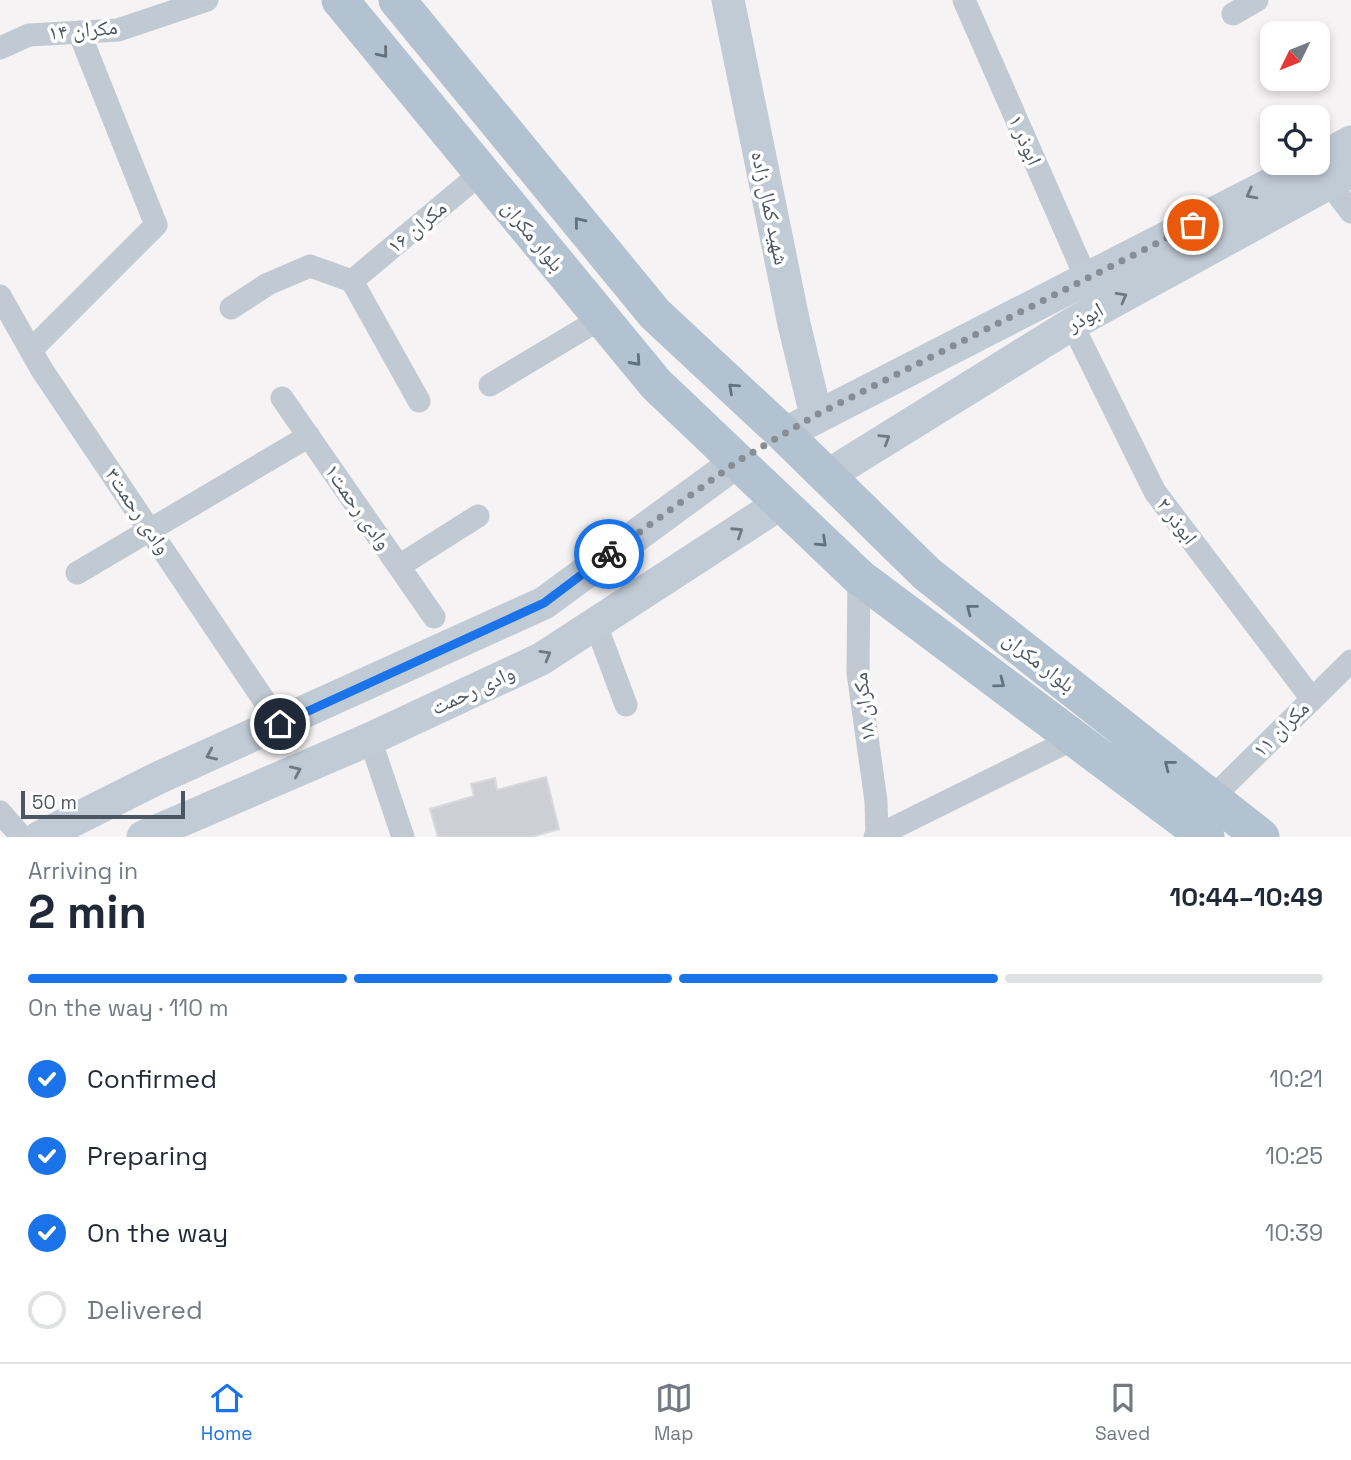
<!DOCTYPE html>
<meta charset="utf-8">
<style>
:root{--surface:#fff;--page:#f2f2f3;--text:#1f2937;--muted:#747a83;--line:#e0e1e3;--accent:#1a73e8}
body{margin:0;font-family:"Space Grotesk","Noto Naskh Arabic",sans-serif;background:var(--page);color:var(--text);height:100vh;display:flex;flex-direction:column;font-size:26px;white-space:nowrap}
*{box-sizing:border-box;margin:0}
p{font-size:23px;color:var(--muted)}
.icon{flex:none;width:38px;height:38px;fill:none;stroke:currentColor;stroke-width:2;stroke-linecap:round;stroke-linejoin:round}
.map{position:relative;height:837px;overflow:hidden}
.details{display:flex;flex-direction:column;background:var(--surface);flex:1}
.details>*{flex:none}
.needle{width:46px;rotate:227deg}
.controls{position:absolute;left:1260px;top:21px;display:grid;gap:14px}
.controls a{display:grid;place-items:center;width:70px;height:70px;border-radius:14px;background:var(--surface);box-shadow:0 4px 10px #0003;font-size:35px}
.scale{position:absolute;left:21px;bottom:18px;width:164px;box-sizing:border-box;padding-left:7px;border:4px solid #4a5661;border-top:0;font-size:19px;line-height:24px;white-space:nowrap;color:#4a5661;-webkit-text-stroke:5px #fff;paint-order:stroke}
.pin{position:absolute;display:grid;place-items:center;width:60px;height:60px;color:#fff;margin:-30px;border:4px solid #fff;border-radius:50%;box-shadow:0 2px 7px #0007}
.courier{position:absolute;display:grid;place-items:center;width:70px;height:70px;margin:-35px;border:5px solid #1a73e8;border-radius:50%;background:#fff;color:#222;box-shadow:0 2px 9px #0007}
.summary em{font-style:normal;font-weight:600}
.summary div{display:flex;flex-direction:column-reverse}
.summary{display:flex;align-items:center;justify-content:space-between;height:119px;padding:0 28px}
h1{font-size:46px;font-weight:600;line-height:52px}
.bar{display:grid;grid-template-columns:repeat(4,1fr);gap:10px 7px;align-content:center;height:84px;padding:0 28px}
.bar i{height:9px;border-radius:5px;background:var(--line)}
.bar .selected{background:var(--accent)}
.bar p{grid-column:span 4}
ol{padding:0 28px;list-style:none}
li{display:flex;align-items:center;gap:21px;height:77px}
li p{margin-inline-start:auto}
li .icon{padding:7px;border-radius:50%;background:var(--accent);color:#fff;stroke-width:4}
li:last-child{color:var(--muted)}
li i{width:38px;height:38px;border:4px solid var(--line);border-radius:50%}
.dock{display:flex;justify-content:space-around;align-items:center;height:98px;border-top:2px solid var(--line);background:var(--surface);font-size:19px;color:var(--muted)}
.dock a{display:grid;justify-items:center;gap:4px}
.dock .selected{color:var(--accent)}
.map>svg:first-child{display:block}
.building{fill:#cdcfd5;stroke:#d7d9de;stroke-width:2}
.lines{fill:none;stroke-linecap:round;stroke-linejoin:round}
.street{stroke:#c1cad2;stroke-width:23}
.secondary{stroke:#c1cbd6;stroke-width:33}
.primary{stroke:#b3c2d1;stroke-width:37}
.oneway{stroke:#64717d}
.oneway2{stroke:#6e7984}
.done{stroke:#868d94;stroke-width:7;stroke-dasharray:0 12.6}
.route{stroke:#1a73e8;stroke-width:9}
.labels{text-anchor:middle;stroke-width:7;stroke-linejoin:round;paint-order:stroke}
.street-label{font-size:21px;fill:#4a5661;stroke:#fff}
</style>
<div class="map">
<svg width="1351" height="837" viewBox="0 0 1351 837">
<rect width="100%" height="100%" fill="#f5f3f3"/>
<path class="building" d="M546,777L559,829L531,837H438L430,809L474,796L471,784L495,778L497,790Z"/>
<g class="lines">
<path class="street" d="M964,0L1087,280
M1233,14L1257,0
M0,48L29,35L118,30L207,0
M1329,183L1351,212
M352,281L481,173
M0,296L42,370L280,724
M231,308L268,284L310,266L352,281L419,401
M1072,324L1155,492L1312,699
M31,350L156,225L79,32
M490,385L600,319
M282,398L434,617
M399,566L478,516
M77,573L309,436
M859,577L858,673L876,801L877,837
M596,625L626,705
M370,739L403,837
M1212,798L1351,661
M0,812L22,837
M875,837L1075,738"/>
<path class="secondary" d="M728,0L794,324L816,415
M1318,160L1351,142
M784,434L1312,163
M827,476L1072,324L1351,171
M40,837L158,778L544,603L738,461
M143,837L370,739L541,659L781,503"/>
<path class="primary" d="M340,0L656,384L859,577L1206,837
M397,0L655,314L784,434L927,574L1261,837"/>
</g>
<defs><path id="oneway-chevron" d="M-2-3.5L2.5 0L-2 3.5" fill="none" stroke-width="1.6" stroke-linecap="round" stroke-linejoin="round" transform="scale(1.75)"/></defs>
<g class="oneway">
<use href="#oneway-chevron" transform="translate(383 53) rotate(51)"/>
<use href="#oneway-chevron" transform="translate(579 222) rotate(-129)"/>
<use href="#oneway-chevron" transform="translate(636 361) rotate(48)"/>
<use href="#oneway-chevron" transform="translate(733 388) rotate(-138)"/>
<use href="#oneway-chevron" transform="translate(822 542) rotate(43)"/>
<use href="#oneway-chevron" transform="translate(971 609) rotate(-142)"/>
<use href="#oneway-chevron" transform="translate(1000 683) rotate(37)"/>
<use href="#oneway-chevron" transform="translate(1169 765) rotate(-142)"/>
</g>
<g class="oneway2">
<use href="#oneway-chevron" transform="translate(1251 194) rotate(152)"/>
<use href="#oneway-chevron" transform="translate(1122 297) rotate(-29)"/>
<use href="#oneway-chevron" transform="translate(885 439) rotate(-32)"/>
<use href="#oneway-chevron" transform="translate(738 532) rotate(-33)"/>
<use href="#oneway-chevron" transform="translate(546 655) rotate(-30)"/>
<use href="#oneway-chevron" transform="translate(211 755) rotate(156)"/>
<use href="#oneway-chevron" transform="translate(296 771) rotate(-24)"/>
</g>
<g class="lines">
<path class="done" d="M609,554L738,461L816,415L1193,225"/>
<path class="route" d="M280,724L544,603L609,554"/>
</g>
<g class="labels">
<g class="street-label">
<text transform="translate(83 30) rotate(-5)" y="7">مکران ۱۴</text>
<text transform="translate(1025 140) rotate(66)" y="7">ابوذر ۱</text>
<text transform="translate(770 208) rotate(78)" y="7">شهید کمال زاده</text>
<text transform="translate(417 227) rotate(-40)" y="7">مکران ۱۶</text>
<text transform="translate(533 236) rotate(51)" y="7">بلوار مکران</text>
<text transform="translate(1085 317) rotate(-29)" y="7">ابوذر</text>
<text transform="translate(358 507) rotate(55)" y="7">وادی رحمت۱</text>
<text transform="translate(138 511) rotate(56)" y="7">وادی رحمت۳</text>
<text transform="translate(1177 521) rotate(53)" y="7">ابوذر ۲</text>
<text transform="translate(1039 662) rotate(38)" y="7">بلوار مکران</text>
<text transform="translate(473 690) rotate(-25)" y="7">وادی رحمت</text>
<text transform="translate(864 707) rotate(-97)" y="7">مکران ۱۸</text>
<text transform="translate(1281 729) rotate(-45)" y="7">مکران ۱۱</text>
</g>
</g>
</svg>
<div class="controls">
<a><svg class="needle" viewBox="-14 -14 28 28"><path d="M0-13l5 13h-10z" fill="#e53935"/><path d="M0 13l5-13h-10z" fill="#747a83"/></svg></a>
<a><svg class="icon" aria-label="locate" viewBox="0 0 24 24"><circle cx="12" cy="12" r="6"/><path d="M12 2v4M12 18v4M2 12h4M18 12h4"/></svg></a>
</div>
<div class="scale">50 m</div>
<div class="pin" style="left:1193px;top:225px;background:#ea580c"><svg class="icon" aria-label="bag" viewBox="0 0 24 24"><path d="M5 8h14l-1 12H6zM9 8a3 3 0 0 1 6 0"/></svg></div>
<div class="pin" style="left:280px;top:724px;background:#1f2937"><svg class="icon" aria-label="home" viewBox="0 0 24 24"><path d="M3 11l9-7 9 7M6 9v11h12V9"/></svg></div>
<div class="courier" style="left:609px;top:554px"><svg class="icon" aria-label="bike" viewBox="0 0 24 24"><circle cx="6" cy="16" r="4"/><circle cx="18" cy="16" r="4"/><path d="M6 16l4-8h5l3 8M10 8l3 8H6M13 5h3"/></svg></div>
</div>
<section class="details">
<div class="summary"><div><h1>2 min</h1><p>Arriving in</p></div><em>10:44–10:49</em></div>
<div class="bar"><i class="selected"></i><i class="selected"></i><i class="selected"></i><i></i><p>On the way · 110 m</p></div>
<ol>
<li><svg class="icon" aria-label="check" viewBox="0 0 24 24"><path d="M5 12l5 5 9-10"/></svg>Confirmed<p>10:21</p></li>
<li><svg class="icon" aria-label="check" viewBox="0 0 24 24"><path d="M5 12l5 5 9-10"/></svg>Preparing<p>10:25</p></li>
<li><svg class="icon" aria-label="check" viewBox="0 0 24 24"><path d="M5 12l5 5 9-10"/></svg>On the way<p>10:39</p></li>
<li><i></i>Delivered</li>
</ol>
</section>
<nav class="dock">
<a class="selected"><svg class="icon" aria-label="home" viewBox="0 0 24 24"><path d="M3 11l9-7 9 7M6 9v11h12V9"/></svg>Home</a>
<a><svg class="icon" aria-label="map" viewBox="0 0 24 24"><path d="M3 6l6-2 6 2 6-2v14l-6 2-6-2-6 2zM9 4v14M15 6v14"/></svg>Map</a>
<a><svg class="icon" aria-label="saved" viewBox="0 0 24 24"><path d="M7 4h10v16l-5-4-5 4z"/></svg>Saved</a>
</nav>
